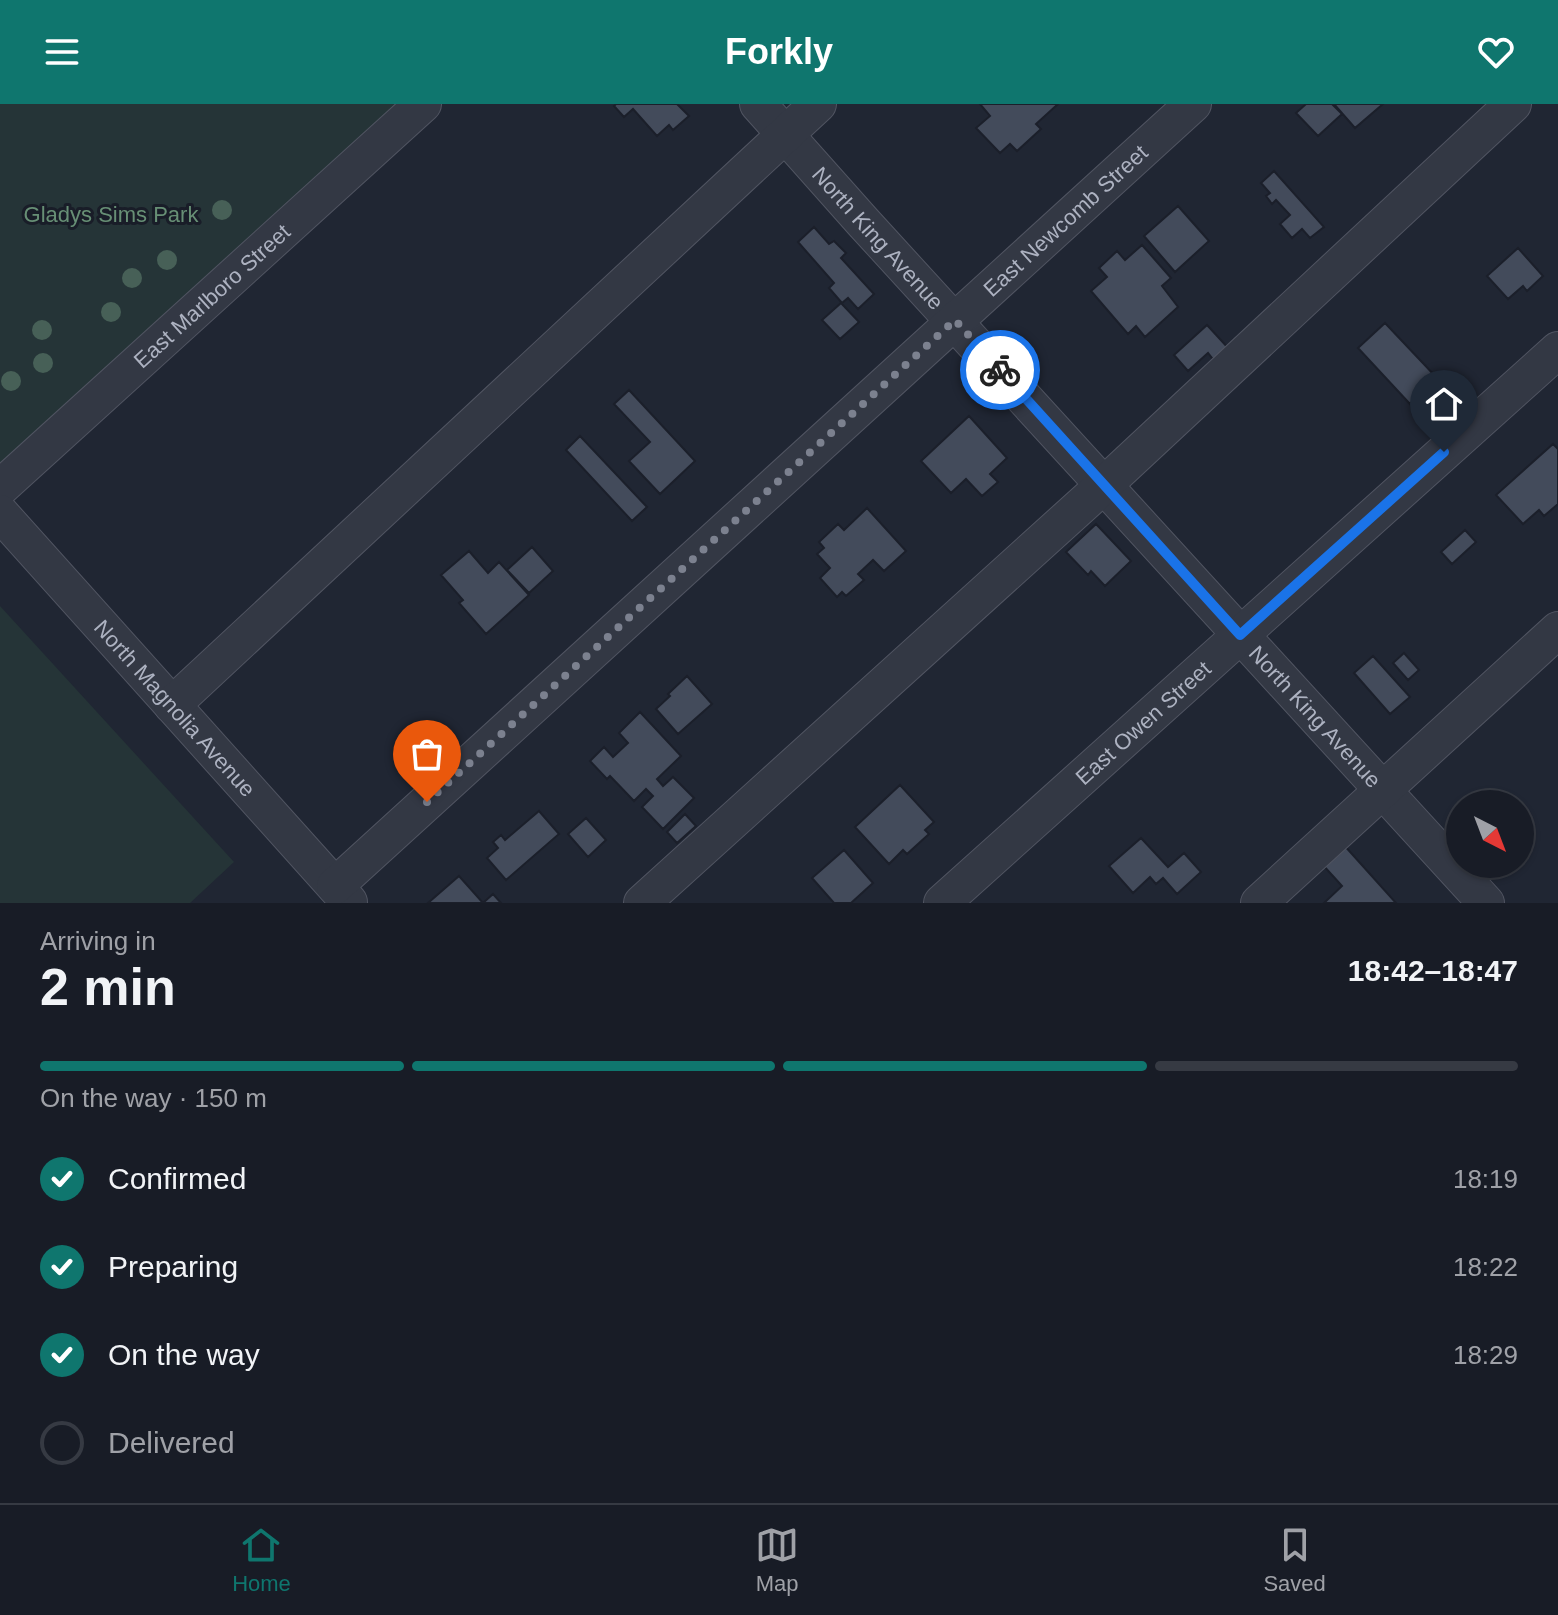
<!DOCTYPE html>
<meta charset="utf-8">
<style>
:root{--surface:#181c26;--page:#252932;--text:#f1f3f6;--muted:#9fa1a7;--line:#363a43;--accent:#0f766e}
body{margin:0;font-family:Arial,sans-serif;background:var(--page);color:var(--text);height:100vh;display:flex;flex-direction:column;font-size:30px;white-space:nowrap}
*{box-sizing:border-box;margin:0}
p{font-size:26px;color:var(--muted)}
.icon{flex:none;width:44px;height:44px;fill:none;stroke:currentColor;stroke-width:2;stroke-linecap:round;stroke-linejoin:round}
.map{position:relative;height:799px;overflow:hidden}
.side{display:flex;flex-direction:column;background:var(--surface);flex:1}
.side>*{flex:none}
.needle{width:52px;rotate:138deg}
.buttons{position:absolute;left:1446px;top:686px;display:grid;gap:16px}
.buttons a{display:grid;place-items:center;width:88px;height:88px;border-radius:50%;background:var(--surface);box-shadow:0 2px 6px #0004,0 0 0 2px var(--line);font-size:40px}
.pin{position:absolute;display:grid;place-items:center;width:68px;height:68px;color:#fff;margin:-82px -34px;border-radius:50% 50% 50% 0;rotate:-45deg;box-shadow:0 0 8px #0007}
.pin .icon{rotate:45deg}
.courier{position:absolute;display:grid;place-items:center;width:80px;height:80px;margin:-40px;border:6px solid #1a73e8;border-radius:50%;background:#fff;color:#222;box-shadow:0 2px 10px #0007}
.summary em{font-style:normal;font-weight:800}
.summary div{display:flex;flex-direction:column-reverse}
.summary{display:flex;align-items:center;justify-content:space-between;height:136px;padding:0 40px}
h1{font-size:52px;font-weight:800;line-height:60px}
.bar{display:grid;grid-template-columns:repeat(4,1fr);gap:12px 8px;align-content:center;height:96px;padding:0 40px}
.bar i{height:10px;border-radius:6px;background:var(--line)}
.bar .selected{background:var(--accent)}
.bar p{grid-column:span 4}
ol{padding:0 40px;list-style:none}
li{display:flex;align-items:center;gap:24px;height:88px}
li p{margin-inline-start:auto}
li .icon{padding:8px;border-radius:50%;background:var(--accent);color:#fff;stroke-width:4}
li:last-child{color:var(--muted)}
li i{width:44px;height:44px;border:4px solid var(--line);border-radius:50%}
header{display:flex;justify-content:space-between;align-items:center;height:104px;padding:0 40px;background:var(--accent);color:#fff;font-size:36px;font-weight:800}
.tab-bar{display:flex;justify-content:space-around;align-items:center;height:112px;border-top:2px solid var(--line);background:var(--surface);font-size:22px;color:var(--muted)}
.tab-bar a{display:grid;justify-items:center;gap:4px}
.tab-bar .selected{color:var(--accent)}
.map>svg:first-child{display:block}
.green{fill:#253437}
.building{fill:#434b5b;stroke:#1b1f2a;stroke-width:2}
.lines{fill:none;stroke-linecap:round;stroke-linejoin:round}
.minor-casing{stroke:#515562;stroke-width:38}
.minor{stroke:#333844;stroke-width:36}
.tree{fill:#476057}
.done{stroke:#7c818f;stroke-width:8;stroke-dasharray:0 14.4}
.route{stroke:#1a73e8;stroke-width:10}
.labels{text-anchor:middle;stroke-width:6;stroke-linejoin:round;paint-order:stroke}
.park-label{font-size:22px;fill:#678f75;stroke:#191d28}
.street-label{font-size:22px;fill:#adb2c1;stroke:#191d28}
</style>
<header><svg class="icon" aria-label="menu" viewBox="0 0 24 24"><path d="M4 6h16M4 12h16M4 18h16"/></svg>Forkly<svg class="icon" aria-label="heart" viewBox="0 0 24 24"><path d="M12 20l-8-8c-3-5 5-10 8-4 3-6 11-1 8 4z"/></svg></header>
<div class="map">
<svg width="1558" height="799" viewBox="0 0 1558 799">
<rect width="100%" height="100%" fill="#202633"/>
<path class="green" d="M0,0H396L0,359Z
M0,502L234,758L190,799H0Z"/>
<path class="building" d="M616,0H677L689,12L673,26L669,21L657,32L633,5L624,13L614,2Z
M1058,0L1036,20L1041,25L1017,47L1010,40L1000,49L976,24L990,12L980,0Z
M1306,0H1332L1342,10L1318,32L1296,9Z
M1334,0H1383L1355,24Z
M1274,67L1324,123L1310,134L1302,125L1292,134L1280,120L1290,111L1276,96L1272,100L1266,92L1270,89L1261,79Z
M1178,102L1209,137L1175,168L1144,132Z
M814,123L829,140L834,137L846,149L841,154L874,190L858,205L848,194L842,199L829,184L834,179L798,138Z
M1142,141L1171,174L1162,182L1178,203L1145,233L1136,222L1128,230L1091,187L1107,173L1099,164L1117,147L1125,156Z
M1518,144L1543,172L1527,187L1523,182L1508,195L1487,172Z
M841,199L859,218L840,235L822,216Z
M1385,219L1437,274L1410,300L1358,244Z
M1207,221L1230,246L1216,259L1208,249L1188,267L1174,251Z
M629,286L695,357L660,390L629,357L650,338L614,300Z
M969,312L1007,354L990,370L998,378L982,392L966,375L951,389L921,357Z
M580,332L647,403L632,417L566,346Z
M1553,340L1558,345V400L1544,412L1539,406L1523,420L1496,391Z
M867,404L906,447L884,467L873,456L858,470L864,476L846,492L842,488L837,493L820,474L830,464L817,450L824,444L819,438L838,420L844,426Z
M1096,420L1131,457L1105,482L1091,467L1088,471L1066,448Z
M1465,426L1476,438L1452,460L1441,448Z
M532,443L553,467L529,489L507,466Z
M469,447L488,469L499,458L529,491L486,530L459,499L463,496L441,471Z
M1404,549L1419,566L1408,576L1393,559Z
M1373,552L1410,593L1390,610L1354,569Z
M687,572L712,600L678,630L656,605L670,592L668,590Z
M640,608L681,652L657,675L663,682L673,673L694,694L663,725L642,703L653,692L646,685L634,697L610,672L607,675L590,657L604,643L613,653L628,639L619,629Z
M900,681L934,718L925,726L929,730L907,750L903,746L889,760L855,723Z
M539,707L559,730L506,776L487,754L498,744L493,738L501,731L505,736Z
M685,710L696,722L677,739L667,728Z
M586,714L606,736L588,753L568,730Z
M1141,734L1168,763L1184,749L1201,768L1177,790L1163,774L1156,780L1150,773L1133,789L1109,762Z
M1343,740L1396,799H1324L1342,782L1322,760Z
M844,746L873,779L851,799H834L812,774Z
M459,772L483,799L493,790L501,799H428Z"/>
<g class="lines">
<g class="minor-casing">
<g id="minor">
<path id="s1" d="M758,0L863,118L1486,799"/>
<path id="s2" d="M0,384L423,0"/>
<path id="s3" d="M0,409L349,798"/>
<path d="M172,601L818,0"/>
<path id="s4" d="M335,782L1193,0"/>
<path d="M642,799L1104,381L1513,0"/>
<path id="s5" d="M942,799L1558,246"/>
<path d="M1259,799L1558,526"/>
</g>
</g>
<use href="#minor" class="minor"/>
</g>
<g class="tree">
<circle cx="222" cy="106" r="10"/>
<circle cx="167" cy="156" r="10"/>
<circle cx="132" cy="174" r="10"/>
<circle cx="111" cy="208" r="10"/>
<circle cx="42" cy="226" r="10"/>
<circle cx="43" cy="259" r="10"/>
<circle cx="11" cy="277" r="10"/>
</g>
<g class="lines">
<path class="done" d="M427,698L955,216L1000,266"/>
<path class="route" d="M1000,266L1240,531L1444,348"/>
</g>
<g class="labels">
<g class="park-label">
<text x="111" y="118">Gladys Sims Park</text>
</g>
<g class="street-label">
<text dy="8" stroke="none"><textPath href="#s4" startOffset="988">East Newcomb Street</textPath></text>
<text dy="8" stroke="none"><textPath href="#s1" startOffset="180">North King Avenue</textPath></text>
<text dy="8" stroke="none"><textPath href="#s2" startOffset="286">East Marlboro Street</textPath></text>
<text dy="8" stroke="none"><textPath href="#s3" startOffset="262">North Magnolia Avenue</textPath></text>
<text dy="8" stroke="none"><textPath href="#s1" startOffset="828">North King Avenue</textPath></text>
<text dy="8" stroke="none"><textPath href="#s5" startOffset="270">East Owen Street</textPath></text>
</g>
</g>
</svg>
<div class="buttons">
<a><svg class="needle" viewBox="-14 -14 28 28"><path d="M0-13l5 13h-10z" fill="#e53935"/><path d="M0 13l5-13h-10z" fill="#9fa1a7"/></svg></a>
</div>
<div class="pin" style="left:427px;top:698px;background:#ea580c"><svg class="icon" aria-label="bag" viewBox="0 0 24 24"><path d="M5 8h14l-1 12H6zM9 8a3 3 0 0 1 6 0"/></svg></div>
<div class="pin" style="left:1444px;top:348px;background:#1f2937"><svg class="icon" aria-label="home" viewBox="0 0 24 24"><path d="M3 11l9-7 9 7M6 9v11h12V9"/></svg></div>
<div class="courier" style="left:1000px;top:266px"><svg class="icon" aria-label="bike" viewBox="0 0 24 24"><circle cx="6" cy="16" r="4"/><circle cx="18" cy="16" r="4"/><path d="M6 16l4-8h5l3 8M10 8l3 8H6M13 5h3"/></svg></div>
</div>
<section class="side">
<div class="summary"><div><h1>2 min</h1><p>Arriving in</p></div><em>18:42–18:47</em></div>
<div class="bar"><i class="selected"></i><i class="selected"></i><i class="selected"></i><i></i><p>On the way · 150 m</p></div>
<ol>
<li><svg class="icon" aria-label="check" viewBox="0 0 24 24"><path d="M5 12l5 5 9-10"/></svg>Confirmed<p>18:19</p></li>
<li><svg class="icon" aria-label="check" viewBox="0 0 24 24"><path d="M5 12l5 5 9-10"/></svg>Preparing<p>18:22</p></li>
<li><svg class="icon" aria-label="check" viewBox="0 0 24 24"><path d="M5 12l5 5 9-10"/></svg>On the way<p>18:29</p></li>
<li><i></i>Delivered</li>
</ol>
</section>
<nav class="tab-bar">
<a class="selected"><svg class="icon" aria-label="home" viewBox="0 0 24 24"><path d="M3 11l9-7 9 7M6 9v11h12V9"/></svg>Home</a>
<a><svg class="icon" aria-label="map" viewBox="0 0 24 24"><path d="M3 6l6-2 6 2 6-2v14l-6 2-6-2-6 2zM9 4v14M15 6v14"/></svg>Map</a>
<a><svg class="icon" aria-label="saved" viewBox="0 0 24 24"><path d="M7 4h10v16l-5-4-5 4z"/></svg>Saved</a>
</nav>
